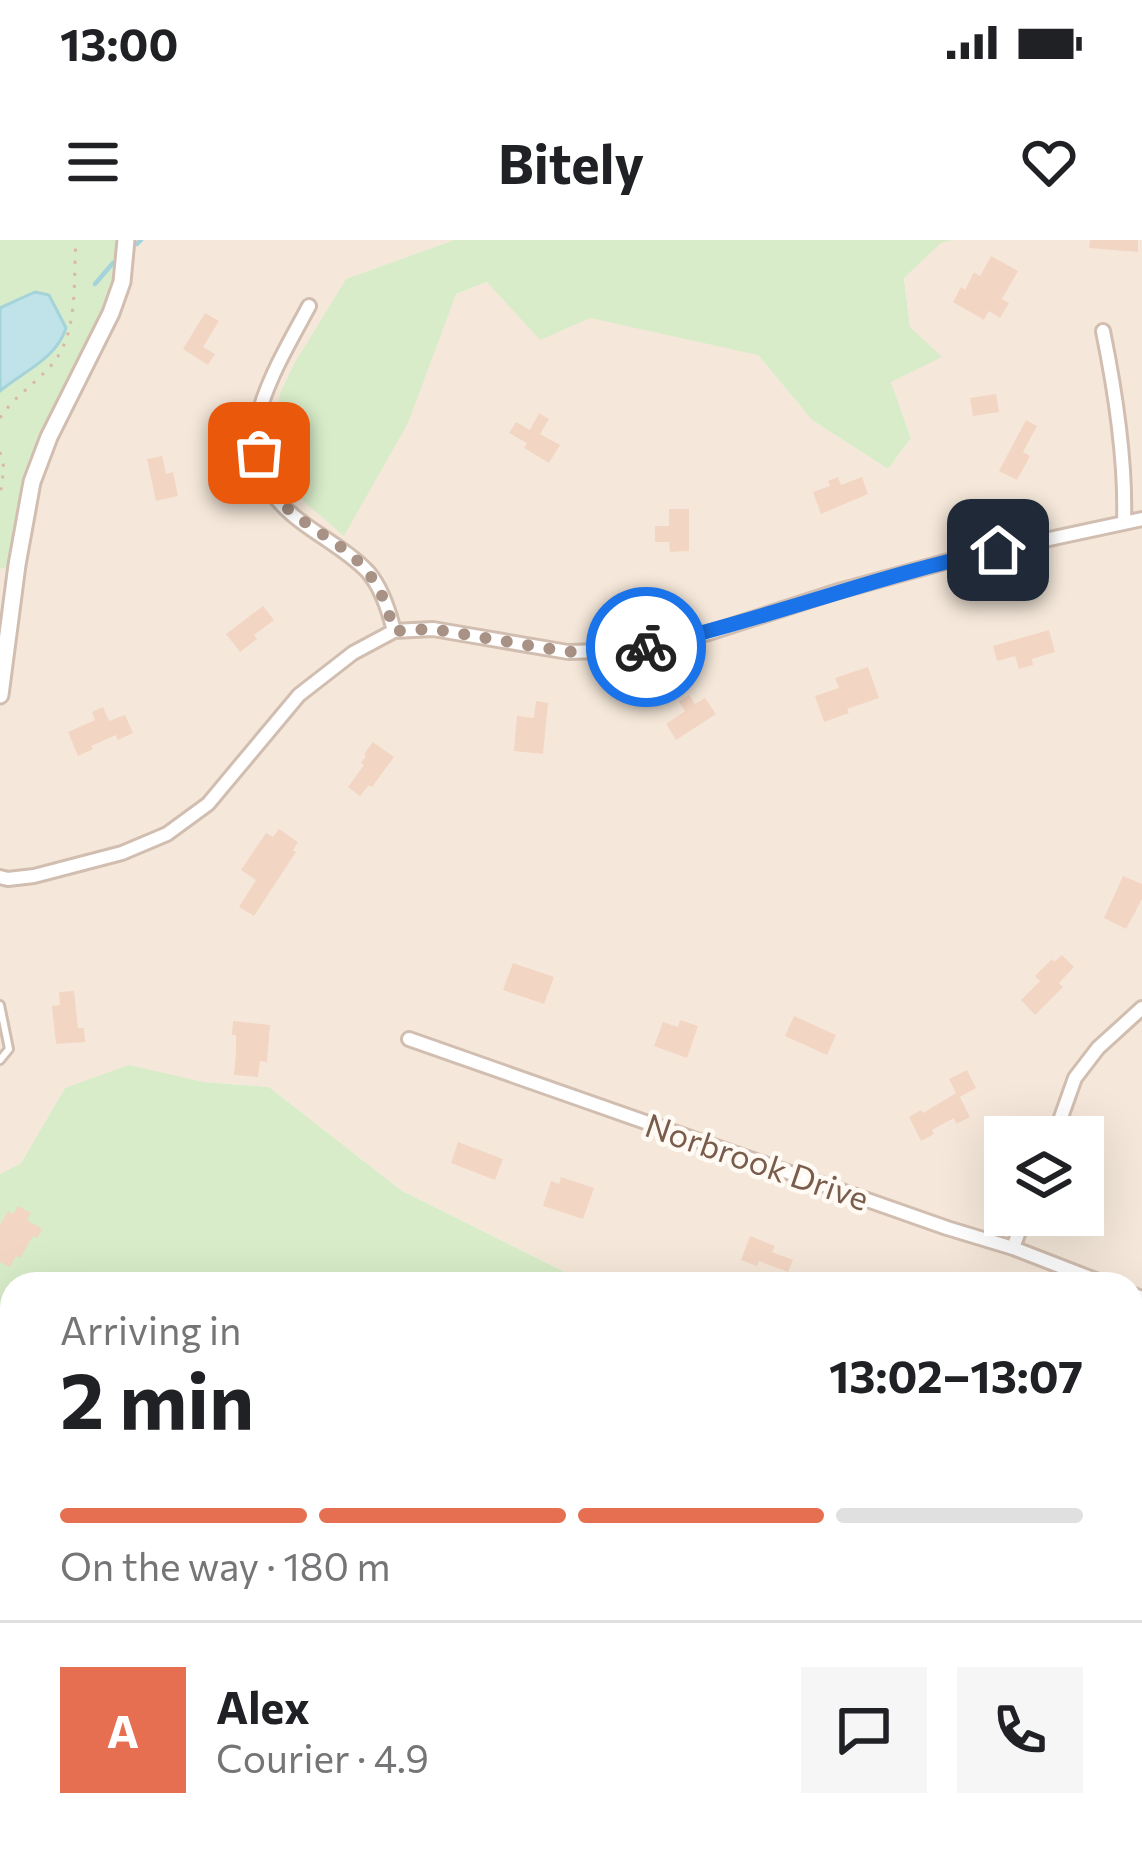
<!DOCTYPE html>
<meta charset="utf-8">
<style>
:root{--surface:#fff;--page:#f6f6f6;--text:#202124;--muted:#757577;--line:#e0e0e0;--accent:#e76f51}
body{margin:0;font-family:Commissioner,sans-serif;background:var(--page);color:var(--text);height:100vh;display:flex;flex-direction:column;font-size:45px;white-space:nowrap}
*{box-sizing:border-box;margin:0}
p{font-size:39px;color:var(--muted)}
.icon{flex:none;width:66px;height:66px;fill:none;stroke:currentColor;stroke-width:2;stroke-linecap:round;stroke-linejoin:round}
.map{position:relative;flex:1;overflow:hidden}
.sheet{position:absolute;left:0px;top:1032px;width:1143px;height:591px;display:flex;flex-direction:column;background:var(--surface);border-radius:36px 36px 0 0;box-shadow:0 12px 48px #0002}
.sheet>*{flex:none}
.controls{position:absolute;left:984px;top:876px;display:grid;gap:24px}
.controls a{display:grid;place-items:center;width:120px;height:120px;border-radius:0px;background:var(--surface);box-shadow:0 12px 48px #0002;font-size:60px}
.pin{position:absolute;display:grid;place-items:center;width:102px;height:102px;color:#fff;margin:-51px;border-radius:24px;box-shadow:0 6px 18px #0006}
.courier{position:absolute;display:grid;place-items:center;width:120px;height:120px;margin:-60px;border:9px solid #1a73e8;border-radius:50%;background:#fff;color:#222;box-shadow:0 3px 15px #0007}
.overview em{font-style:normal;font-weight:700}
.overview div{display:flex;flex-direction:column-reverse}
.overview{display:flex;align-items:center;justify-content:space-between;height:204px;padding:0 60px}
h1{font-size:78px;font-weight:700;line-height:90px}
.bar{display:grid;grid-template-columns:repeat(4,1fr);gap:18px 12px;align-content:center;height:144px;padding:0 60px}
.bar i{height:15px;border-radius:9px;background:var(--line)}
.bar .active{background:var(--accent)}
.bar p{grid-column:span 4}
.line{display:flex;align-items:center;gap:30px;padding:0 60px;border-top:3px solid var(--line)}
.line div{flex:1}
.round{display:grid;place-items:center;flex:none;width:126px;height:126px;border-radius:0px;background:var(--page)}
.status{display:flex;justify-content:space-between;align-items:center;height:84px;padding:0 60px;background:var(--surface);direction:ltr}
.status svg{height:33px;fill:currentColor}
header{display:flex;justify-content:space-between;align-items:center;height:156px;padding:0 60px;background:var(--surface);font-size:54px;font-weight:700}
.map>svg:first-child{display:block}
.residential{fill:#f5e8da;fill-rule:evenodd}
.green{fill:#d8ecc9}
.water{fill:#bfe3e8;stroke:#a5d3da;stroke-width:3}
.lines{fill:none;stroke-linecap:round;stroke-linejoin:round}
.stream{stroke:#a5d3da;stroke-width:4.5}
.building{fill:#f3d5c3}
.service-casing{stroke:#d1beb0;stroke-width:12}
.minor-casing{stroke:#d1beb0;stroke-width:18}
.tertiary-casing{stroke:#d1beb0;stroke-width:21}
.path{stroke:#d9b8a5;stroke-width:3;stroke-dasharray:3 9;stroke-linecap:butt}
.service{stroke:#fff;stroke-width:6}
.minor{stroke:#fff;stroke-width:12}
.tertiary{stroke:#fff;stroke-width:15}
.done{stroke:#a89285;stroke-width:12;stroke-dasharray:0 21.6}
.route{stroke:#1a73e8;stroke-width:15}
.labels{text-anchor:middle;stroke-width:9;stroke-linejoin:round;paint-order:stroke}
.street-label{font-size:33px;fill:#7a5c4d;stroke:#fffaf3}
</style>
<div class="status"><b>13:00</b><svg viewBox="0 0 49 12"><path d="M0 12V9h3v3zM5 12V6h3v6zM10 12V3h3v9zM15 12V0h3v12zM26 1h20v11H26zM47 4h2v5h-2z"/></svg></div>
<header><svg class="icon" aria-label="menu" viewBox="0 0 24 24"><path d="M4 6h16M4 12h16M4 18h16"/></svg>Bitely<svg class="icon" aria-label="heart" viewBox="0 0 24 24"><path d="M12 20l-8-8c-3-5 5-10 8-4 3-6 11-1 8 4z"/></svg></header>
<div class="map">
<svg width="1142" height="1621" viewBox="0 0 1142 1621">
<rect width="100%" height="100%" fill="#fdf6ec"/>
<path class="residential" d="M126,0H454L347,39L456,54L597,0L758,115L812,180L888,229L911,198L891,142L910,87L904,37L941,2L953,0H1142V1621H674L668,1611H1131V1044H589L402,951L269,847L203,842L65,848L21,923L0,934V329L17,325L32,242ZM1005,897H1083V975H1005Z"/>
<path class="green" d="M0,0H126L122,42L49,197L17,325L0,329Z
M454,0H953L941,3L904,38L910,87L942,117L891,142L911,198L888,229L812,180L758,115L590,78L540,100L487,42L456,54L408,183L344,296L281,242L270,201L280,153L294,124L346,39Z
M129,825L203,842L269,847L402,951L589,1044H12V1611H443L425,1621H0V934L21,923L65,848Z
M482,1611H668L674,1621H487Z"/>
<path class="water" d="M35,52L49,55L66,88C56,119 24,131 0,151V68Z"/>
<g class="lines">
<path class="stream" d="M137,4L141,0
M95,44L113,23
M1131,1566H1133L1142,1595"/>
</g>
<path class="building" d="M1090,0H1138V12L1089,8Z
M991,16L1018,31L1002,59L1009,63L1000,78L989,71L984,80L953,62L961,47L965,50L974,32L980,36Z
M205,73L219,81L203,107L215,114L208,125L183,109Z
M996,154L999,172L973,176L970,158Z
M539,173L549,179L540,194L560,205L549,223L524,208L527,203L509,193L516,182L530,190Z
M1026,180L1037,186L1023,212L1030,216L1017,240L999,231Z
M162,216L166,234L173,232L178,256L156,261L147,219Z
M838,237L841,245L862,237L868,254L821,274L813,252L830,246L828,241Z
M669,269H689V311L670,312L669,302H655V286H669Z
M263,366L274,380L254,395L257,399L240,412L226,394Z
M1049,390L1055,412L1032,419L1033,425L1019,429L1015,416L997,421L993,406Z
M868,427L879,458L847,469L849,473L824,482L815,456L839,448L835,438Z
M689,455L695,464L705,458L716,474L676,500L666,484L685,471L679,462Z
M536,461L548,463L543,514L514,511L517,476L534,478Z
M103,467L109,481L125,475L133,493L118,500L116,495L91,506L93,509L78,516L68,492L95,480L92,472Z
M373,502L394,517L372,547L369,545L360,556L348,547L364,525L361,523L366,516L364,514Z
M279,589L298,602L293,610L296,612L254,676L239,667L256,640L241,630L266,593L273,597Z
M1123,636L1142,644V659L1126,689L1104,678Z
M1062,715L1074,727L1059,743L1063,747L1035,775L1021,760L1040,741L1035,736L1052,719L1054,722Z
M513,723L554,737L544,764L503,750Z
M74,751L78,788H84L85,802L56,804L52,766L60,765L59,752Z
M794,776L836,795L827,815L785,796Z
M680,780L698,786L687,818L654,806L663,782L678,787Z
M233,781L270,785L267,822L260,821L258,837L234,835L236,812V795H232Z
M967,830L976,848L960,857L970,877L956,884L954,878L932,890L934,894L921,901L909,877L921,870L923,873L956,853L949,839Z
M458,902L503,919L495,940L451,923Z
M561,937L594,948L583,979L543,966L551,941L559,944Z
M18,966L31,973L27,980L42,989L37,998L33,996L20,1018L16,1016L10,1027L0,1022V985L8,971L13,974Z
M750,996L775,1006L772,1012L793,1020L788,1032L759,1021L757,1026L741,1020Z
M12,1236V1292L0,1296V1241Z"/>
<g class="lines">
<g class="service-casing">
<path id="service" d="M0,765L9,809L0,820
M0,1200L12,1195
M0,1327L12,1323"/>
</g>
<g class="minor-casing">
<path id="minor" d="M309,66C292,98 272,131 261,166C256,184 257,204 261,221C264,230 265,241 269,248C291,285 339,301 368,332C382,348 389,371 394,391
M1103,91C1115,150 1126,223 1124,282
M0,637L8,639L34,636L122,613L167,594L208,564L299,455L353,413L394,391L433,389L568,412L635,410L709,393L835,352L956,319L1142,279
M409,799L947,988L1013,1008L1106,1044
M1054,897L1075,838L1098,808L1142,768
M1013,1008L1025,975
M1131,1054L1142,1058"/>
</g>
<g class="tertiary-casing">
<path id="tertiary" d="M0,455L17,325L32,242L49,197L111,73L122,42L126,0"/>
</g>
<path class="path" d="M0,178C14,156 38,142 54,122C79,89 73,40 76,0
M0,212L4,228L0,255"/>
<use href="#service" class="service"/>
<use href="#minor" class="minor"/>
<use href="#tertiary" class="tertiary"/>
</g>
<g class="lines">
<path class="done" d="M259,213C262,225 264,240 270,249C296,287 347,300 372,338C383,353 389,373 394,391L433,389L568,412L646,407"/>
<path class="route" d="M646,407C764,380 878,335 998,310"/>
</g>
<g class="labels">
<g class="street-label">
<text transform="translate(757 922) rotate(19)" y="12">Norbrook Drive</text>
</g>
</g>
</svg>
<div class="controls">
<a><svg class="icon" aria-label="layers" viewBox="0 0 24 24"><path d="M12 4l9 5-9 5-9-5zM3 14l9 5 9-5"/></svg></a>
</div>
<div class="pin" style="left:259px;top:213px;background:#ea580c"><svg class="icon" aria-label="bag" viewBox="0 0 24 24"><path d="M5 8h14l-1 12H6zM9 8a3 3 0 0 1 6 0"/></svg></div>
<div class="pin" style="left:998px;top:310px;background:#1f2937"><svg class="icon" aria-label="home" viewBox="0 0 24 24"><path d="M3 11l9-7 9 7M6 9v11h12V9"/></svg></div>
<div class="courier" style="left:646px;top:407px"><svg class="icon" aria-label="bike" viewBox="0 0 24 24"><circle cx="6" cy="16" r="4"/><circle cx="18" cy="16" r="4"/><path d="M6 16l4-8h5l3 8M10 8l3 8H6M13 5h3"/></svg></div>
<section class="sheet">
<div class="overview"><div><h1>2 min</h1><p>Arriving in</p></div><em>13:02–13:07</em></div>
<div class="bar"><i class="active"></i><i class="active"></i><i class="active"></i><i></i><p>On the way · 180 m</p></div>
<div class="line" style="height:216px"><b class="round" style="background:var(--accent);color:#fff">A</b><div><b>Alex</b><p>Courier · 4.9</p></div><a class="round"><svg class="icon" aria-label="chat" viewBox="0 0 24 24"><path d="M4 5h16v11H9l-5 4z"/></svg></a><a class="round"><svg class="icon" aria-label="phone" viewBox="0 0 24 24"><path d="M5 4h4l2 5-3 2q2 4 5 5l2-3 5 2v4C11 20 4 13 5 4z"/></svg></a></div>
</section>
</div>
